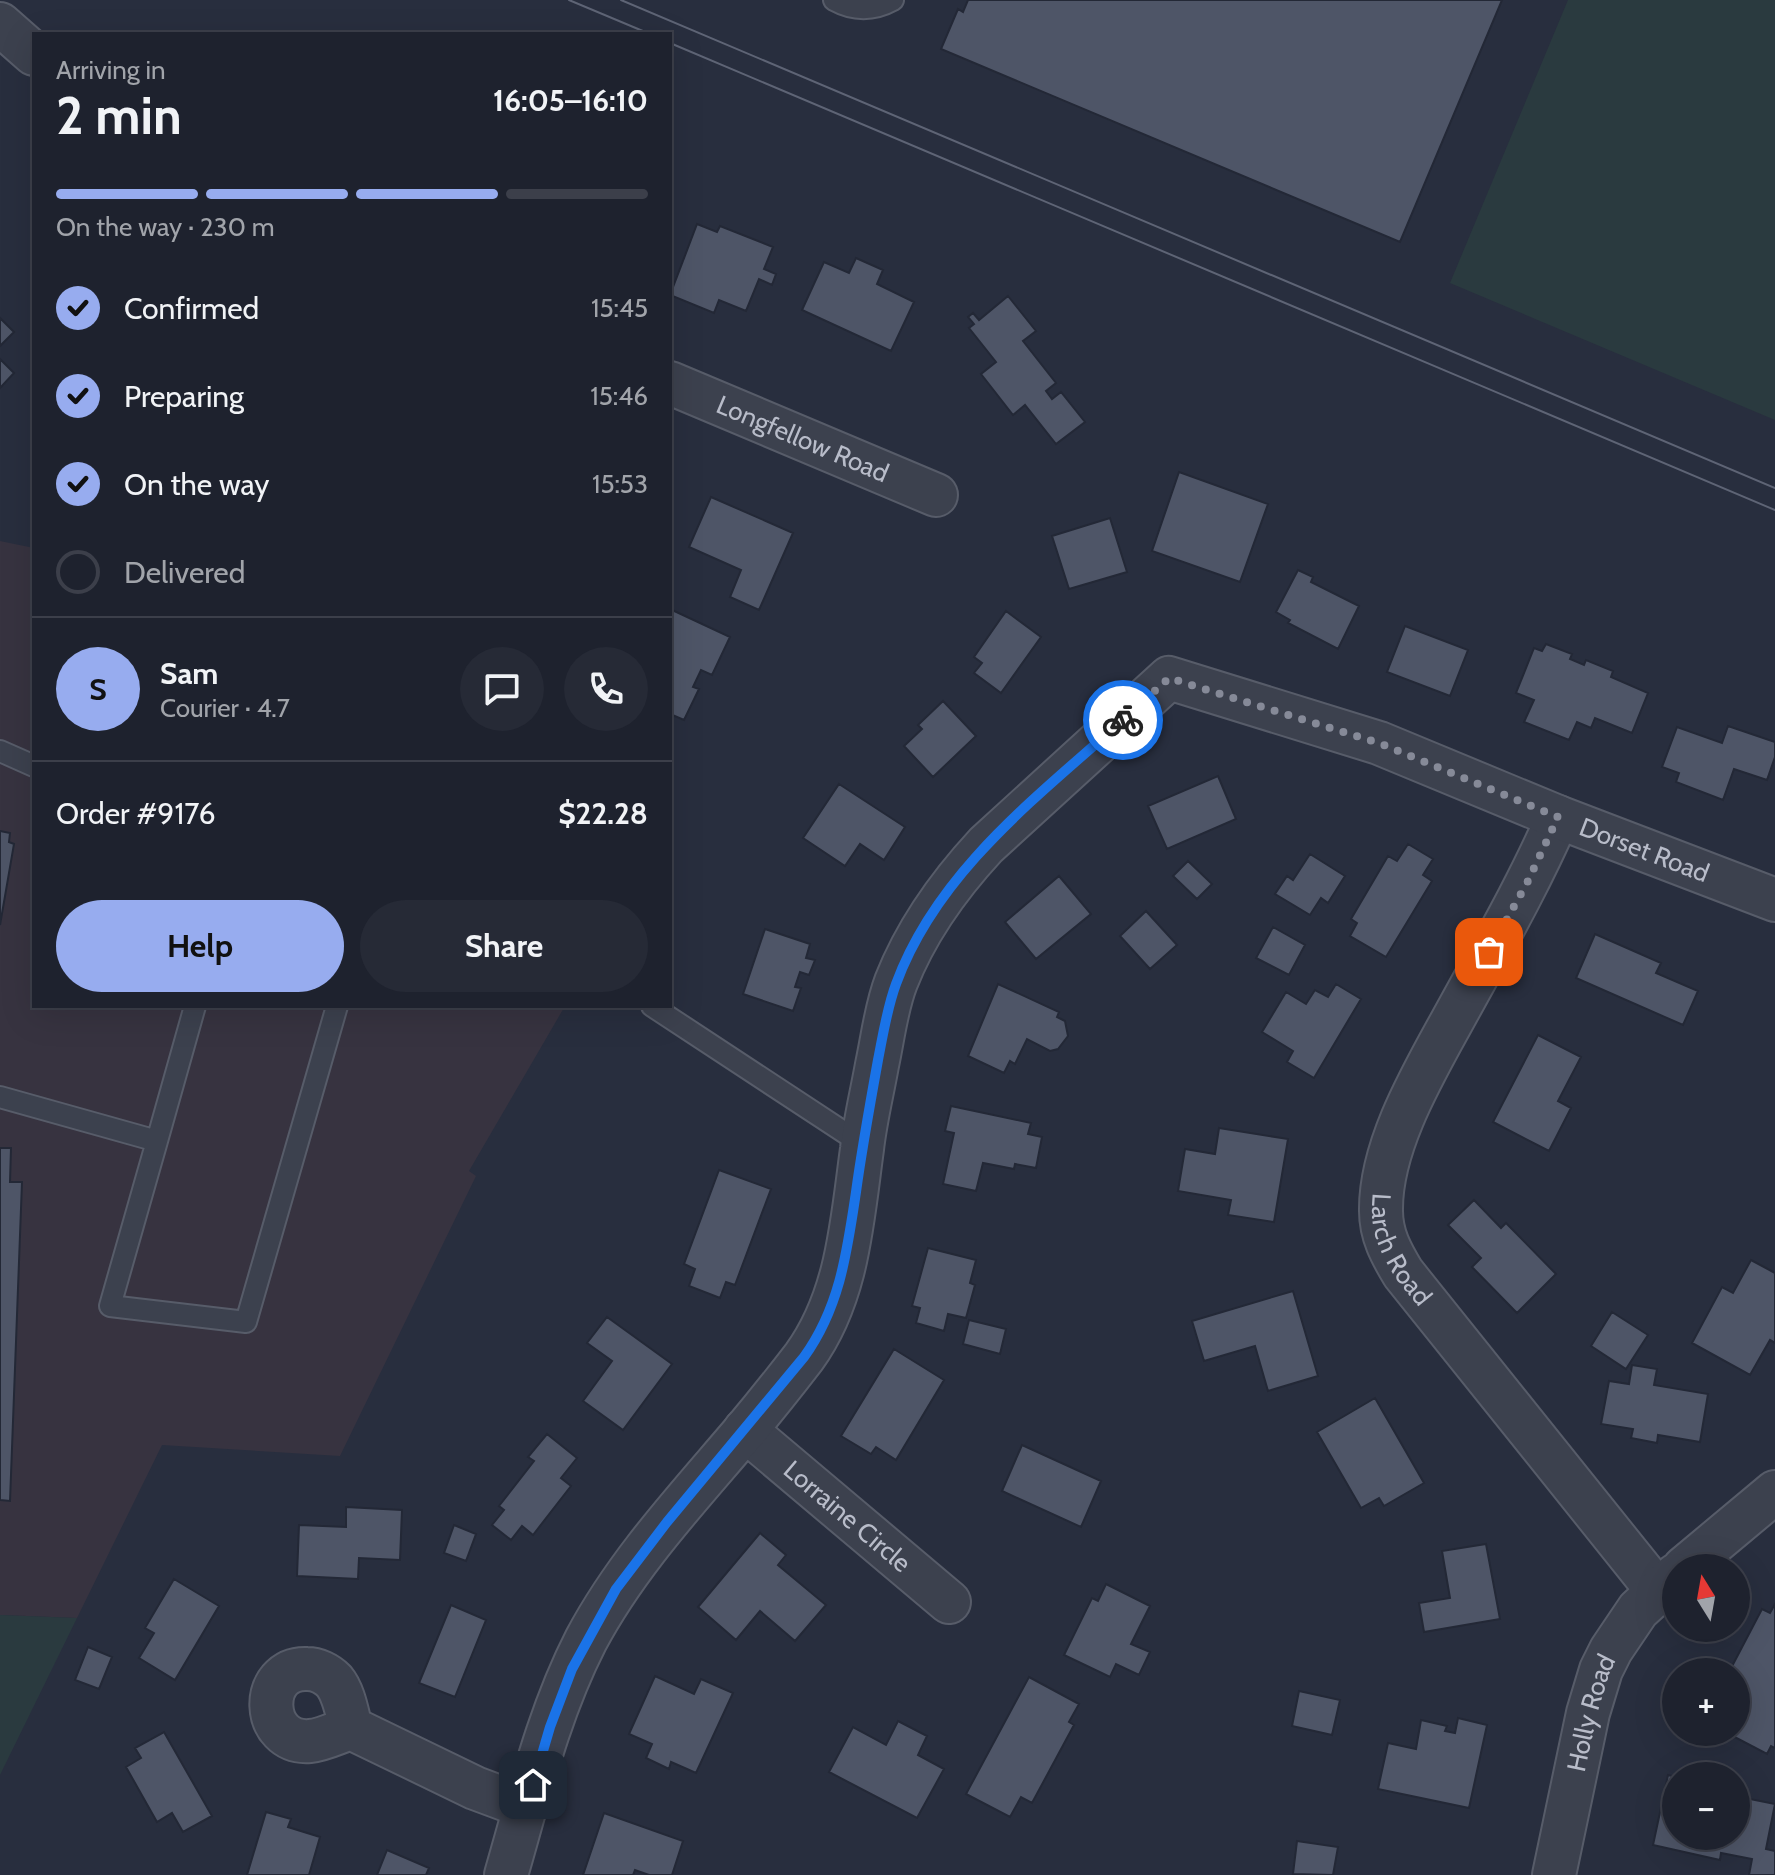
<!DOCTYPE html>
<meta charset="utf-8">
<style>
:root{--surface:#1e222e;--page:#262a36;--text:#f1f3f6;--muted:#a1a4aa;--line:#3c3f4a;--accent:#97acef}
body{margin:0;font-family:Cabin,sans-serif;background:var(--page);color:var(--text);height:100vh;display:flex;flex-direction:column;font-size:30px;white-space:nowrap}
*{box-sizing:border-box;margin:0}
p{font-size:26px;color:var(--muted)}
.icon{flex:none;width:44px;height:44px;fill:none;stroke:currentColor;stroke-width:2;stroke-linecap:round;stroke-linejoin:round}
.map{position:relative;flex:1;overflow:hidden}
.drawer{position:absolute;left:32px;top:32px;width:640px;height:976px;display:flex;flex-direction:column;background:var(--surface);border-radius:0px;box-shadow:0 8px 32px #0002,0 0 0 2px var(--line)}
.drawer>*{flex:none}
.needle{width:52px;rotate:349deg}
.controls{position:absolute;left:1662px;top:1554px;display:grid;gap:16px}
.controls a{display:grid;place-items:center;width:88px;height:88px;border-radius:50%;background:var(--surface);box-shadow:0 8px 32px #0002,0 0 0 2px var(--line);font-size:40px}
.pin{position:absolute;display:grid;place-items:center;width:68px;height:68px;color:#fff;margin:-34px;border-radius:16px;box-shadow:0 4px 12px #0006}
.courier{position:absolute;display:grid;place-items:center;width:80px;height:80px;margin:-40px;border:6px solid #1a73e8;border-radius:50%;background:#fff;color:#222;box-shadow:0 2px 10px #0007}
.summary em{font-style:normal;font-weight:700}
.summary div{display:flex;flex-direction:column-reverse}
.summary{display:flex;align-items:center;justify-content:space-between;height:136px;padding:0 24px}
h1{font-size:52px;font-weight:700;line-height:60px}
.bar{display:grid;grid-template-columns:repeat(4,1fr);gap:12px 8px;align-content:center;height:96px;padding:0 24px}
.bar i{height:10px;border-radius:6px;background:var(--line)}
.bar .active{background:var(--accent)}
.bar p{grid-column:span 4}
.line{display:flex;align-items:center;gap:20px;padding:0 24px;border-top:2px solid var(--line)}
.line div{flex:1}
.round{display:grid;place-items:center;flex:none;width:84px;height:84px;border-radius:42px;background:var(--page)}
ol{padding:0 24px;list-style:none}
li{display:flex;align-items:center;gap:24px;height:88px}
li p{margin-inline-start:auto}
li .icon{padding:8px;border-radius:50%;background:var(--accent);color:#111;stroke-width:4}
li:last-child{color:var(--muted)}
li i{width:44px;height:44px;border:4px solid var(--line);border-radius:50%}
.button{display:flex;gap:16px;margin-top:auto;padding:16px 24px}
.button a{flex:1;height:92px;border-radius:48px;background:var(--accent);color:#111;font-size:32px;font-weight:700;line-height:92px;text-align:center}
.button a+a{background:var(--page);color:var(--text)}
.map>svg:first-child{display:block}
.medical{fill:#373340}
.green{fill:#2a3a3f}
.building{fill:#4e5567;stroke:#232836;stroke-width:2}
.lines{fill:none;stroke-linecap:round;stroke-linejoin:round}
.lane-casing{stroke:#575c69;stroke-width:24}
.street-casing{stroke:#575c69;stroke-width:46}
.lane{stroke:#3c414e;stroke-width:20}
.street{stroke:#3c414e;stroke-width:42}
.tram{stroke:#5e6475;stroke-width:2}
.done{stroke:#868a98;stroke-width:8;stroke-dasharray:0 14.4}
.route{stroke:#1a73e8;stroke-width:10}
.labels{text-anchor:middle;stroke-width:6;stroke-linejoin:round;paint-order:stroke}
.street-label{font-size:26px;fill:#b8bcc9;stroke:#212634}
</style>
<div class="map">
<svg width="1775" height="1875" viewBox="0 0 1775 1875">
<rect width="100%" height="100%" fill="#282e3e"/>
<path class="medical" d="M0,541L34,548V1006H565L469,1171L476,1176L340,1456L162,1445L77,1618L0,1615Z"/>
<path class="green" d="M1568,0H1775V420L1450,283Z
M0,1615L77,1618L0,1775Z"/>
<path class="building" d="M968,0H1502L1400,242L941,49L958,9L963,12Z
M697,224L717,232L720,226L773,247L764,269L776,274L772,285L759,279L746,311L719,300L714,313L670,295Z
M856,258L883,270L877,284L914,302L891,351L802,310L824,262L849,273Z
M1008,296L1036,331L1023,341L1056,383L1046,391L1052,399L1061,392L1085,422L1056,444L1025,405L1013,415L981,374L996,362L969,328L974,324L968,317L973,313L979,320Z
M0,318L14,332L0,346Z
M0,359L14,373L0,388Z
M1179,472L1268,504L1240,582L1152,551Z
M711,497L793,533L759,610L730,597L741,570L689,547Z
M1110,518L1127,572L1069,589L1052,536Z
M1298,570L1313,577L1311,582L1359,606L1338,649L1288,623L1290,620L1276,612Z
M670,609L730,637L712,675L701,670L693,687L699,689L684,720L670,714Z
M1006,611L1041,637L1001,693L974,673L982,663L974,657Z
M1405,626L1468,650L1450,696L1387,672Z
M1546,644L1572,654L1570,659L1584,665L1586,660L1613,671L1611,677L1648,693L1632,733L1595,718L1591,728L1577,722L1569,740L1524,722L1534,700L1516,693L1534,648L1542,651Z
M943,701L976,736L933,777L904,746L922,729L918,725Z
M1728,726L1775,742V757L1767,780L1734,769L1723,800L1676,782L1679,773L1662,767L1677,727L1722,743Z
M1218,776L1236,819L1167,849L1148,806Z
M839,784L905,827L884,860L860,844L845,866L803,838Z
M0,831L10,833L9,842L14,844L0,925Z
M1408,844L1433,859L1423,875L1432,881L1386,957L1350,936L1357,923L1351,919L1388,856L1397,861Z
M1310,854L1345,876L1328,903L1321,898L1310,915L1275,894L1287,876L1293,880Z
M1188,861L1212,884L1197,899L1173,876Z
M1059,876L1091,914L1036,959L1005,922Z
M1146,911L1177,945L1150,969L1120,936Z
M1273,927L1305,945L1289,975L1256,958Z
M765,929L810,944L806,958L815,960L809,975L800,972L795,987L801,988L793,1011L743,994Z
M1595,934L1661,963L1656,973L1698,991L1683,1025L1576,978Z
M998,984L1059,1012L1057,1017L1065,1021L1068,1036L1058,1049L1050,1051L1027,1039L1015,1064L1010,1061L1004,1073L968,1056Z
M1336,984L1361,999L1314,1078L1287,1062L1293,1051L1262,1032L1286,992L1306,1004L1315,990L1328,997Z
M1538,1035L1581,1057L1558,1101L1571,1108L1549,1151L1493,1122Z
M951,1106L1031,1123L1028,1134L1042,1137L1036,1168L1015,1164L1014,1169L983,1163L976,1191L943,1184L954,1133L945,1131Z
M1219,1128L1288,1139L1274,1222L1228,1215L1231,1200L1178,1191L1185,1149L1215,1154Z
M0,1148H11L10,1182H22L10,1501L0,1500Z
M719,1170L771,1189L735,1285L726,1282L720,1298L689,1286L695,1269L684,1264Z
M1474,1200L1501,1228L1506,1223L1556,1274L1517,1313L1472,1267L1481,1258L1448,1225Z
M928,1248L976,1260L970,1283L975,1285L966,1318L948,1314L944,1331L916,1323L920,1308L912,1306Z
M1751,1260L1775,1273V1343L1770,1340L1750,1375L1692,1343L1722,1287L1733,1293Z
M1293,1291L1318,1376L1268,1391L1255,1346L1204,1361L1192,1321Z
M1612,1312L1648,1335L1626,1369L1591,1346Z
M607,1317L672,1364L623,1430L583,1401L612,1361L587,1343Z
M969,1320L1006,1329L1000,1354L963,1344Z
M894,1349L944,1380L896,1460L876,1447L871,1454L841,1436Z
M1632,1365L1657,1369L1654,1385L1708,1394L1700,1442L1658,1435L1657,1443L1631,1438L1633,1429L1601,1424L1609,1381L1629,1384Z
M1375,1398L1424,1483L1384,1506L1379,1498L1361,1508L1317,1432Z
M547,1434L577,1458L561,1478L571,1486L533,1535L522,1526L511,1540L492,1525L504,1510L499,1506L534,1461L528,1457Z
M1022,1445L1101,1481L1081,1527L1002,1491Z
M346,1507L402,1510L400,1560L359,1558L358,1579L297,1576L299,1525L346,1527Z
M454,1525L476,1534L466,1561L444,1553Z
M760,1533L786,1555L778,1565L826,1605L795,1641L760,1611L736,1640L698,1607Z
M1486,1544L1500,1619L1424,1632L1419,1603L1450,1598L1442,1551Z
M174,1579L219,1606L175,1680L139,1658L154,1633L145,1628Z
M1106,1584L1150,1606L1131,1644L1150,1652L1139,1675L1116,1664L1110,1677L1064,1655L1092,1598L1098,1601Z
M1775,1604V1748L1771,1746L1767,1754L1725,1732H1736V1672H1729L1762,1609L1770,1613Z
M451,1605L486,1620L455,1697L419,1683Z
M88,1647L112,1657L99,1689L75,1680Z
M655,1676L694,1694L701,1679L733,1693L696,1773L671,1762L669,1769L646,1758L652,1744L629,1734Z
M1029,1677L1079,1704L1069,1722L1074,1725L1032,1803L1021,1797L1010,1817L966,1794Z
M1299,1691L1340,1700L1332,1735L1292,1726Z
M1458,1718L1487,1725L1469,1808L1378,1789L1388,1743L1416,1749L1421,1720L1447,1726L1445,1731L1455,1733Z
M898,1721L927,1736L918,1755L944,1769L917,1818L829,1772L853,1727L886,1745Z
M164,1732L212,1816L183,1832L172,1813L157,1822L126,1767L141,1758L135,1748Z
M1668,1775L1676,1777V1836H1736V1789L1742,1790L1740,1797L1775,1804L1766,1849L1775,1851V1875H1749L1752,1859L1721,1853L1720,1860L1653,1845Z
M266,1812L291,1819L288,1827L320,1837L309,1875H247Z
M604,1813L683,1841L672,1875H649L635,1870L633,1875H583Z
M1297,1841L1338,1847L1333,1875L1293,1874Z
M387,1850L429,1868L426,1875H377Z"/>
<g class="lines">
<g class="lane-casing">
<path id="lane" d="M834,0C854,11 873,11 893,0
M0,751L34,766
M652,1006L862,1144
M0,1097L157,1141L195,1006
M157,1141L110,1306L246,1322L337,1006"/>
</g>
<g class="street-casing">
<g id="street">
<path d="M0,24L34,54"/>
<path id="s1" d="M670,383L936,495"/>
<path id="s2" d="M1558,817C1529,884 1492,948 1457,1012C1426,1069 1380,1144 1381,1211C1381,1235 1391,1253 1403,1273L1657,1590"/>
<path id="s3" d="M745,1430L949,1602"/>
<path d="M1684,1568L1775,1492"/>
<path d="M351,1728C347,1713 344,1693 334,1681C327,1674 317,1669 307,1669C258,1667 260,1745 310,1741C323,1740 338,1732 351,1728L475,1788L526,1807"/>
<path id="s4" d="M506,1875C529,1796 548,1714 586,1640C627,1563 687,1499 743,1433C764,1408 784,1383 804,1357C848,1296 852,1222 862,1149C865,1121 872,1093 877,1065C883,1037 886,1008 896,982C916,931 949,885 986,845L1169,678L1379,743L1558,817L1775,900"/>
<path id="s5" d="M1554,1875L1588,1713L1601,1670L1611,1650L1638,1610L1676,1575"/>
</g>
</g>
<use href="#lane" class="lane"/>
<use href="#street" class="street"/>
<path class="tram" d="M569,0L650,34
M621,0L1775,488
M670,43L1775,510"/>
</g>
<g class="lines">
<path class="done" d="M1123,720L1169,678L1379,743L1558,817L1528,881L1489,952"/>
<path class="route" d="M533,1785L550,1727L572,1669L616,1589L667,1522L804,1357C840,1307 847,1252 856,1192C862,1148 870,1104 878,1060C883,1035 887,1008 896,984C937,872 1037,797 1123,720"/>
</g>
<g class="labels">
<g class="street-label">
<text dy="9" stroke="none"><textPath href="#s1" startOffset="144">Longfellow Road</textPath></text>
<text dy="9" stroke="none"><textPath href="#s4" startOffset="1914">Dorset Road</textPath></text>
<text dy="9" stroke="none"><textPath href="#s2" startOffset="478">Larch Road</textPath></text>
<text dy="9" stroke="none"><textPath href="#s3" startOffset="134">Lorraine Circle</textPath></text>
<text dy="9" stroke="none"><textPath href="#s5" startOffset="166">Holly Road</textPath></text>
</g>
</g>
</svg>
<div class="controls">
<a><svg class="needle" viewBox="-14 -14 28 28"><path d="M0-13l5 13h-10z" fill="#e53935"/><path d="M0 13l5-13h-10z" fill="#a1a4aa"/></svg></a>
<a>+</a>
<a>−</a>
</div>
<div class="pin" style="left:1489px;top:952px;background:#ea580c"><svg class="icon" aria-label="bag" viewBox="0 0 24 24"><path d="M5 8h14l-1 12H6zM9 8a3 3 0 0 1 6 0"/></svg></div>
<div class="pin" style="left:533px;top:1785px;background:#1f2937"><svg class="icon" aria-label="home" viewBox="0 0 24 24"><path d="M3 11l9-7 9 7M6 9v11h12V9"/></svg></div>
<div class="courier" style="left:1123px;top:720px"><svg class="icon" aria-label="bike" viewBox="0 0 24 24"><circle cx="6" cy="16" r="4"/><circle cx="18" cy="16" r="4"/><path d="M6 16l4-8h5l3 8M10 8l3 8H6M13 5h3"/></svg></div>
<section class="drawer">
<div class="summary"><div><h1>2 min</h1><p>Arriving in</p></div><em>16:05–16:10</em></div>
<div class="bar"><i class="active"></i><i class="active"></i><i class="active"></i><i></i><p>On the way · 230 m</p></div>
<ol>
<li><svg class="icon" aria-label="check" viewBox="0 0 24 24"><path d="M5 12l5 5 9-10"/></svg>Confirmed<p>15:45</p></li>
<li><svg class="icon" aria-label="check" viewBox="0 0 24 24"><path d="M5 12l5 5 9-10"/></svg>Preparing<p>15:46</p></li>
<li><svg class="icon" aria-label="check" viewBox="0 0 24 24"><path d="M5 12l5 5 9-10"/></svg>On the way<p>15:53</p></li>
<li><i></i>Delivered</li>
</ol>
<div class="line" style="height:144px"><b class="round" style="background:var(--accent);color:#111">S</b><div><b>Sam</b><p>Courier · 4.7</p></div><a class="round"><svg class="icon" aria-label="chat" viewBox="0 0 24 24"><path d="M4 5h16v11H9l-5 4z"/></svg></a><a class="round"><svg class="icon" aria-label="phone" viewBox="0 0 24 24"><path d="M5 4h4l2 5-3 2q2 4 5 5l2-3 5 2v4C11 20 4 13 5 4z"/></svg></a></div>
<div class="line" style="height:104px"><div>Order #9176</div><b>$22.28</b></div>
<div class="button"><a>Help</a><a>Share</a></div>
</section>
</div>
